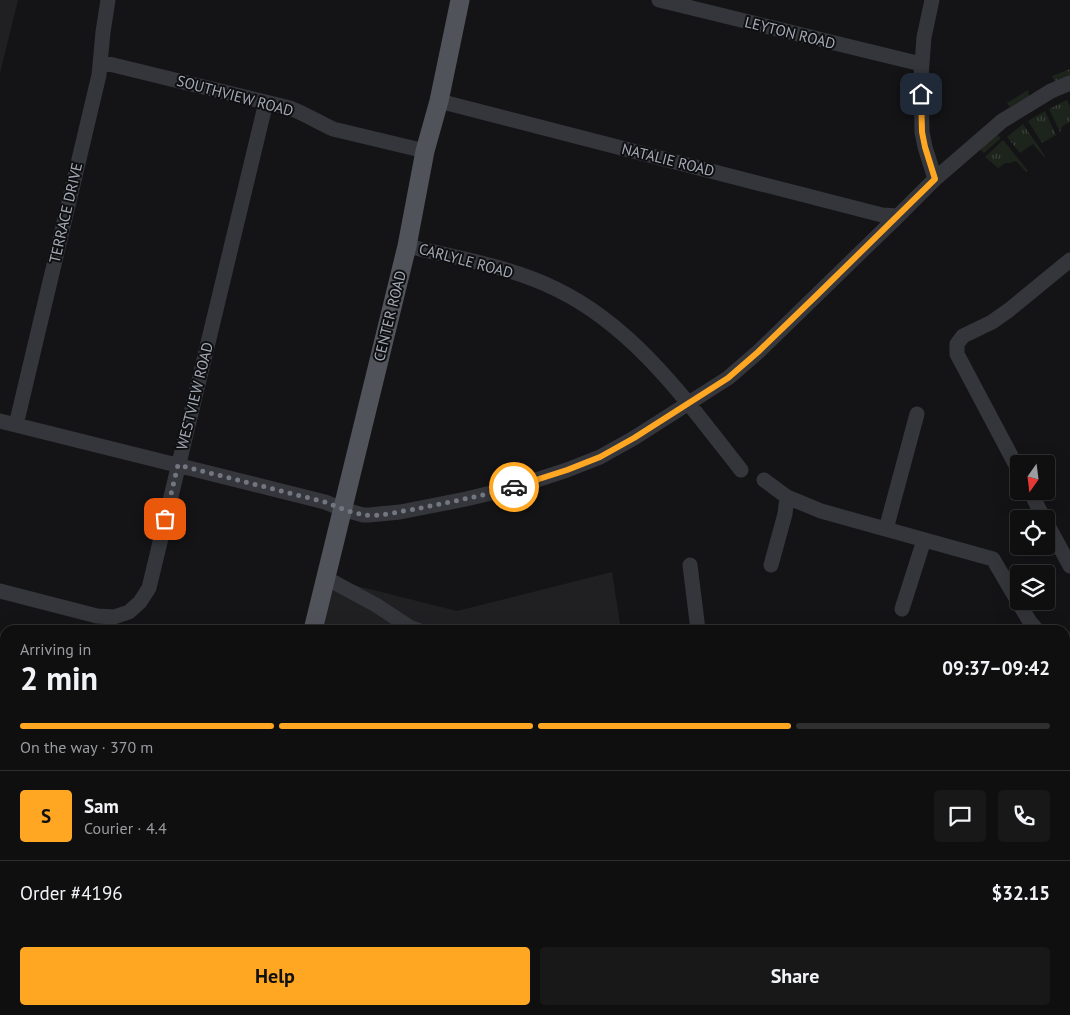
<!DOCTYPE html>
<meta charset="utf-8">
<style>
:root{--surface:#0f0f10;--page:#181819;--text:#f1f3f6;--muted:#9b9c9f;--line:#2f2f30;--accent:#ffa623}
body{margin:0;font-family:"PT Sans",sans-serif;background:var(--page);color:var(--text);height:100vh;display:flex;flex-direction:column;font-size:19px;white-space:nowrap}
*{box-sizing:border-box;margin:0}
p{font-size:16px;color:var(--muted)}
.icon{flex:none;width:28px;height:28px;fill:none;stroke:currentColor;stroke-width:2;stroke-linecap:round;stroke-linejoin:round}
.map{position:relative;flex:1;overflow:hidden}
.details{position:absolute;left:0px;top:625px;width:1070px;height:390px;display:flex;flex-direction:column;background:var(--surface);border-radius:15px 15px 0 0;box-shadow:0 5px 20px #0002,0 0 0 1px var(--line)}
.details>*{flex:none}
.needle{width:32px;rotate:194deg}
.buttons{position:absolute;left:1010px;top:455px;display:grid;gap:10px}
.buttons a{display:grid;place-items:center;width:45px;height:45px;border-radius:5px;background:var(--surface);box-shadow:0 5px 20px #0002,0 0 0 1px var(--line);font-size:25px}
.pin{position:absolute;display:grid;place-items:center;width:42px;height:42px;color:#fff;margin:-21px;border-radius:10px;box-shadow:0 2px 8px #0006}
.courier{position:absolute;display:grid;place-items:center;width:50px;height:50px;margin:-25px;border:4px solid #ffa623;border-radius:50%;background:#fff;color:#222;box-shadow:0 1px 6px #0007}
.headline em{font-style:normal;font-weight:700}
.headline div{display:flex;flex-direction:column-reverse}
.headline{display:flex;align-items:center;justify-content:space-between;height:85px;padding:0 20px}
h1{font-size:32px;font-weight:700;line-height:38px}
.bar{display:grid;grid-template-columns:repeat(4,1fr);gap:8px 5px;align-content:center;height:60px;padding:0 20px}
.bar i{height:6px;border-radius:4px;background:var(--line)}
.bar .active{background:var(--accent)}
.bar p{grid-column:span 4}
.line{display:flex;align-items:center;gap:12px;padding:0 20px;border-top:1px solid var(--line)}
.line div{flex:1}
.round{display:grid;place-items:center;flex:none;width:52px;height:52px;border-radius:5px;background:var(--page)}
.action{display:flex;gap:10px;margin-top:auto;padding:10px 20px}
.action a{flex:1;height:58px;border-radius:5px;background:var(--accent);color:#111;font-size:20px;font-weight:700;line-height:58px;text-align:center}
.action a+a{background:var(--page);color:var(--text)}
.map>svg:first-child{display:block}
.built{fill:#202023}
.grass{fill:url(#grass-tufts)}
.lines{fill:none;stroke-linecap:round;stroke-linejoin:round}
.minor{stroke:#34363b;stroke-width:15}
.major{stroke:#50535a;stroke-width:19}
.done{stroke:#72767f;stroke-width:5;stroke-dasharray:0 9}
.route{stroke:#ffa623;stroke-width:6}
.labels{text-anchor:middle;stroke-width:4;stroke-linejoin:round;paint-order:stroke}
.street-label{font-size:15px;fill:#a4abb7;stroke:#0f0f11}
</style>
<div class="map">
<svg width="1070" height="1015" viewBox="0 0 1070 1015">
<defs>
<pattern id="grass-tufts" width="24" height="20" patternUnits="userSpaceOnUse" patternTransform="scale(1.25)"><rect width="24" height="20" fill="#1c241c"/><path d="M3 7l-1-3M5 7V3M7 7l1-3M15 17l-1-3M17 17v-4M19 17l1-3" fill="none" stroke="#3a413b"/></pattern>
</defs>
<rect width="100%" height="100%" fill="#141416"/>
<path class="built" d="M0,0H18L0,73Z
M612,572L621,630H313L326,578L457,611Z
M1070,739V984L1065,983V740Z
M109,1010H194L193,1015H108Z
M218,1010H487L485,1015H217Z"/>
<path class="grass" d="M1070,69V77L1056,83L1052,76Z
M1028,90L1029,96L1010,107L1007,103Z
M1067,100L1070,107V122L1064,125L1061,128V131L1060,132L1049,109Z
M1045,111L1056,135L1042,143L1028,121Z
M1023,124L1045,156L1044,157L1033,144L1020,153L1007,137Z
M997,134L1001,138L984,153L980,150Z
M1003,140L1028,171L1026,172L1017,162L1014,161L1011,163H1005L998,168L985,157Z"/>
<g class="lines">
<path class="minor" d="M659,0L921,64
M932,0L924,37L921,77L922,132L925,147L935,179
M101,62L290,108C305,114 318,122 333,129L425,151
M439,101L882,215L898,216
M407,246C457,258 509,266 556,289C635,327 688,403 741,470
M0,421L325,502L342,509L363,515H369L400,512L466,499L512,488L567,470L600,457L634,438L728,378L758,352L898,216L935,179L1002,121L1051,91L1070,83
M16,425L99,75L103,32L108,0
M1019,471L957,354V344L963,336L992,322L1009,310L1070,260
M764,480L787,497L821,511L993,559L1030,622L1037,630
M1030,491L1044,519
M1046,522L1070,566
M886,529L917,414
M690,565L698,630
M771,565L785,514L787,497
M326,578L376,605L411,628L418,630
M0,591L97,616L114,617L129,612L140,602L149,588L266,102
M902,609L924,540
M1065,639L1070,641
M1065,791L1070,790
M0,820L5,821
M1065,834L1070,835
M1070,943L1068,954H1070
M11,1010L32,1015
M123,1010L122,1013L130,1015
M284,1010L299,1014
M874,1010L894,1015
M143,1015L144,1010
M267,1015L268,1010
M458,1015L459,1010"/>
<path class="major" d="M313,630L407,246L425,151L439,101L460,0
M0,697L5,699
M0,715L5,716
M1065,740L1070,739
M217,1015L218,1010"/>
</g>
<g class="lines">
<path class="done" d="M165,519L178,465L325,502C338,507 351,513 365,515C379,517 401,511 416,509C449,502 482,496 514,487"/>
<path class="route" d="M514,487L567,470L600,457L634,438L728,378L758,352L819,293L935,179L925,147L922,132L921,94"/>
</g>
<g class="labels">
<g class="street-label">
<text transform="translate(790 33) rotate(14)" y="5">LEYTON ROAD</text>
<text transform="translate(235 96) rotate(15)" y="5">SOUTHVIEW ROAD</text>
<text transform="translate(668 160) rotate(14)" y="5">NATALIE ROAD</text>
<text transform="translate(66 213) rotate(-77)" y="5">TERRACE DRIVE</text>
<text transform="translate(466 261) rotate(15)" y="5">CARLYLE ROAD</text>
<text transform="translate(390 316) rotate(-76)" y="5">CENTER ROAD</text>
<text transform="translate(195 396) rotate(-76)" y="5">WESTVIEW ROAD</text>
</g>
</g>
</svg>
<div class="buttons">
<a><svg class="needle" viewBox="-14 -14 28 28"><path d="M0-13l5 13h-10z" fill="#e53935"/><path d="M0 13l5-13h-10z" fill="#9b9c9f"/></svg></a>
<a><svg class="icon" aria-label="locate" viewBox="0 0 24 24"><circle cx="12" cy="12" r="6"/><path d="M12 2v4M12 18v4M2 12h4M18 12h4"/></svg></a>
<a><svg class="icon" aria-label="layers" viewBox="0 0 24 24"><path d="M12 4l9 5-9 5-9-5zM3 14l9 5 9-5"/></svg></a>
</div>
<div class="pin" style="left:165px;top:519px;background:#ea580c"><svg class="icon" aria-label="bag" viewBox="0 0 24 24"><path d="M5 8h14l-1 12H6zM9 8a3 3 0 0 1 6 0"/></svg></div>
<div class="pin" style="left:921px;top:94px;background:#1f2937"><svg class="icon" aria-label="home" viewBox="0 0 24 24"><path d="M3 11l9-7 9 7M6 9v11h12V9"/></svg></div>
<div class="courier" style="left:514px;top:487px"><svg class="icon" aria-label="car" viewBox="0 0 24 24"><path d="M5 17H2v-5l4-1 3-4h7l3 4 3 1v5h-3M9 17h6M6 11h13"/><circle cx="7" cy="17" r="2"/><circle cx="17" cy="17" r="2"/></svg></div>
<section class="details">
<div class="headline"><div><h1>2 min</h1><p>Arriving in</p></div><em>09:37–09:42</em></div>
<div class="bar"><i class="active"></i><i class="active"></i><i class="active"></i><i></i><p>On the way · 370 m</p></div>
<div class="line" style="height:90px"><b class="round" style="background:var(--accent);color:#111">S</b><div><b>Sam</b><p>Courier · 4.4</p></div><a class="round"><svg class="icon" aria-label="chat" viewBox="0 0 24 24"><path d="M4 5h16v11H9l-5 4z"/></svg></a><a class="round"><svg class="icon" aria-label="phone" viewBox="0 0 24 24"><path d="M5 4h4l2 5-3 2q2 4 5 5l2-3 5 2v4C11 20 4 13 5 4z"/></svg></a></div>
<div class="line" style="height:65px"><div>Order #4196</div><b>$32.15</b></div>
<div class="action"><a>Help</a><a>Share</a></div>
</section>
</div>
